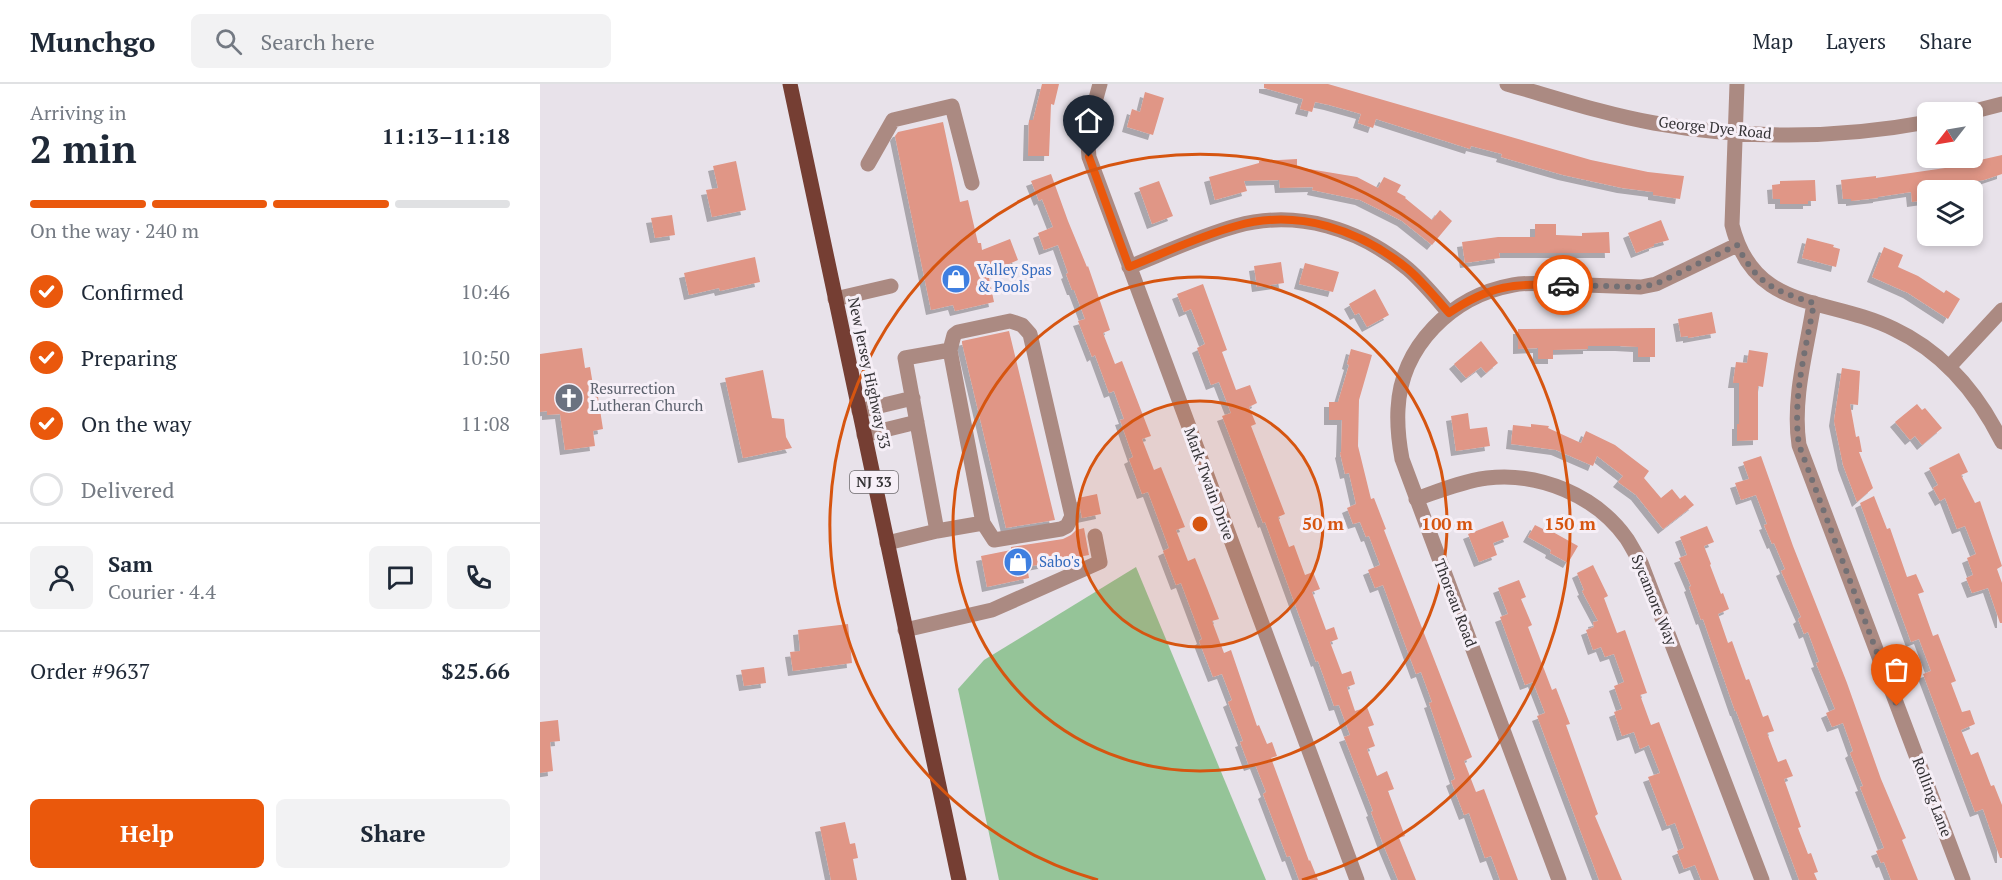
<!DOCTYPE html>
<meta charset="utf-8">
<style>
:root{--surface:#fff;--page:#f2f2f3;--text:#1f2937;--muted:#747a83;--line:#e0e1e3;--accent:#ea580c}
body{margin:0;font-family:"PT Serif",serif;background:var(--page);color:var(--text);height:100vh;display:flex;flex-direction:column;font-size:22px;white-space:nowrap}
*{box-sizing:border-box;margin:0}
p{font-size:20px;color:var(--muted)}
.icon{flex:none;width:33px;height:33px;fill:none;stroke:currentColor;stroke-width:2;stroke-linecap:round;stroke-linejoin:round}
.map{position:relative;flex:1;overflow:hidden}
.panel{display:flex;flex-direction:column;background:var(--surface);width:540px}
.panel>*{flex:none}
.needle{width:39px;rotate:239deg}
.controls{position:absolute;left:1377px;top:18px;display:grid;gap:12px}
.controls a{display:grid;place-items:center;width:66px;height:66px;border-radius:9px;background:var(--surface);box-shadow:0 3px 9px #0003;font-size:30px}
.pin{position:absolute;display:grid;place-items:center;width:51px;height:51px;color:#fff;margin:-62px -26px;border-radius:50% 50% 50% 0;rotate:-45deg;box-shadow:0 0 6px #0007}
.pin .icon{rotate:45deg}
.courier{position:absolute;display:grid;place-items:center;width:60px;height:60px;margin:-30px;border:4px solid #ea580c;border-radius:50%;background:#fff;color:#222;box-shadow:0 2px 8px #0007}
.summary em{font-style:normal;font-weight:700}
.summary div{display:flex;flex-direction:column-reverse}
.summary{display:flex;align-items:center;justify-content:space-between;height:102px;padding:0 30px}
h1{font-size:39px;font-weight:700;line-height:45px}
.bar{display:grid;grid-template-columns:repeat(4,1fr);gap:9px 6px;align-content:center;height:72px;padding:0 30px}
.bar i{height:8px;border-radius:4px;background:var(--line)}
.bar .on{background:var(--accent)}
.bar p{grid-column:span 4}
.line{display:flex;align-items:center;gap:15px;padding:0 30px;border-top:2px solid var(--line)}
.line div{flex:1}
.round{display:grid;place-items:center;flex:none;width:63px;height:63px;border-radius:9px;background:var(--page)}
ol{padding:0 30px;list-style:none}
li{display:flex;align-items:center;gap:18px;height:66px}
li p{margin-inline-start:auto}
li .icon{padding:6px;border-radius:50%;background:var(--accent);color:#fff;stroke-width:4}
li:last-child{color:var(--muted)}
li i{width:33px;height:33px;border:3px solid var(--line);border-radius:50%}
.button{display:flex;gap:12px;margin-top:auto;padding:12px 30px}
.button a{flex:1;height:69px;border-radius:9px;background:var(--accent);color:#fff;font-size:24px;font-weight:700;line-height:69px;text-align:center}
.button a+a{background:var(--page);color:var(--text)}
header{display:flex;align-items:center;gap:36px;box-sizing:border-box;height:84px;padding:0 30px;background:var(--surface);border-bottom:2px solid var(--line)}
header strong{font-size:28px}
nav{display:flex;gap:33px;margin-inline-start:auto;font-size:21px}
.search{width:420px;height:54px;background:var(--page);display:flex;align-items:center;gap:15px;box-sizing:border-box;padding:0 21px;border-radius:9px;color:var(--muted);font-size:22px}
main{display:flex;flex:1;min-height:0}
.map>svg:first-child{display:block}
.green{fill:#95c498}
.building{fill:#e09686;filter:url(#shadow)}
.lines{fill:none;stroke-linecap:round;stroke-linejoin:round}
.minor{stroke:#ab8a82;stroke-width:15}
.major{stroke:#753e33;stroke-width:15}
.done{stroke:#737074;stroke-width:6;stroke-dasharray:0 10.8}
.route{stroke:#ea580c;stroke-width:8}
.ring{fill:none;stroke:#d65510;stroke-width:3}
.labels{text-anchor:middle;stroke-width:6;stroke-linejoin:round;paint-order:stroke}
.shield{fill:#f6eff7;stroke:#6e6b6f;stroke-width:1.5}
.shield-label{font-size:14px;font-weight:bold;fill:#343235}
.street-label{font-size:15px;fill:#343235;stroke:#f6eff7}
.shop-label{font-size:15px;fill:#366cbe;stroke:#f6eff7;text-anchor:start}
.worship-label{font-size:15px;fill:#5b616d;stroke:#f6eff7;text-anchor:start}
.centre{fill:#d65510;stroke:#f6eff7;stroke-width:3}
.ring-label{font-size:18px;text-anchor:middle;font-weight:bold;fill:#d65510;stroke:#f6eff7;stroke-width:6;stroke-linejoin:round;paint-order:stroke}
</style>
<header>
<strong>Munchgo</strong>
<div class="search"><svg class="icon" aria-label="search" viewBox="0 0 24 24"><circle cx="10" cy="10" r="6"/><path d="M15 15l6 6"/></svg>Search here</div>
<nav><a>Map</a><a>Layers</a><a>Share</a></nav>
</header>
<main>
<section class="panel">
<div class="summary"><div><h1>2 min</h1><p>Arriving in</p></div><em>11:13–11:18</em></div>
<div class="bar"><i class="on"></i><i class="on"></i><i class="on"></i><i></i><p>On the way · 240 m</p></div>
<ol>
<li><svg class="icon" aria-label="check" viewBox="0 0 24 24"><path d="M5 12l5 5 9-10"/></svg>Confirmed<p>10:46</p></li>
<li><svg class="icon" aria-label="check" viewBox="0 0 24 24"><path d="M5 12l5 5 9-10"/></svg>Preparing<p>10:50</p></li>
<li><svg class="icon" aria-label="check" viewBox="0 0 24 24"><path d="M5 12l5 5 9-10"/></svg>On the way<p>11:08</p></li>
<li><i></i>Delivered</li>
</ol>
<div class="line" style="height:108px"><a class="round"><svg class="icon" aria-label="person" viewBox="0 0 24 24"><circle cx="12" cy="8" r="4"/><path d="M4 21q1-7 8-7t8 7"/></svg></a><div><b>Sam</b><p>Courier · 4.4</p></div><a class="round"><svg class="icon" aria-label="chat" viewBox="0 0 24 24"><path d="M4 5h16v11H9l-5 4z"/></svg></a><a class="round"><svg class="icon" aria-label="phone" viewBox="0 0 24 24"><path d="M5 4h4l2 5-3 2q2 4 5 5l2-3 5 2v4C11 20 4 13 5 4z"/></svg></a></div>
<div class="line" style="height:78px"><div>Order #9637</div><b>$25.66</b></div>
<div class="button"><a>Help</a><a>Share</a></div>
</section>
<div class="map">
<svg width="1462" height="796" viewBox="0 0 1462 796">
<defs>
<filter id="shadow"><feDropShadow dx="-5" dy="5" stdDeviation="0" flood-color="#0004"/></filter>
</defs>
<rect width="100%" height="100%" fill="#e8e2ea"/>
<path class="green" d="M596,483L726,796H459L418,605L444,576Z"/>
<path class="building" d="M502,0H519L514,21L511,20L509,72H488L489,36H493Z
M724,0H788L1051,76L1108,88L1144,92L1140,115L1113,111V108L1082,104L1023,91L961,73L962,70L931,62L930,65L836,35L833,44L818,39L821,30L789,21L775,18L772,28L760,25L763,15L724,4Z
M605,8L624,14L613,51L587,43L592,25L600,28Z
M403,38L420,118L428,116L438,159H441L442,166L470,155L478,176L448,189L454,218L415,227L413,221L391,226L355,52L358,48Z
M1462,71V90L1444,96L1384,106L1386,116L1372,118L1371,108L1338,113V114L1311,117V115H1303L1301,96L1336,92V94L1405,84Z
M757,75V83L817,93L838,104L844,93L861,101L857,108L866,113L865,114L892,136L900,126L912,137L892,161L862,137L820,116L772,106L773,103L740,104L739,96L704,97L707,107L675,116L669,93L719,79V77Z
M196,77L206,126L172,133L166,106L178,104L173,82Z
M511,90L528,137L547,183L548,182L570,246L563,249L575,280L582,277L611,352L602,355L614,386L621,383L645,443L636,446L648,477L655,474L667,504L679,535L672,537L684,569L691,566L717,642L719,641L727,660L732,658L737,672L731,674L769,777L770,776L778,796H759L750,772L747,773L723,710L726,708L715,680L709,682L700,658L703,657L688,618L692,616L682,590L673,593L659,557L662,555L641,499L636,501L623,467L629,464L608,408L602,410L589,375L593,373L580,336L584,335L574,307L569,309L555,271L552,273L538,237L545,235L534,206H532L526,190L528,189L518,161L504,166L498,149L513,143L502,115L499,117L491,97Z
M1275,96L1276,117H1268V120H1240V115H1233L1232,101L1240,100V97Z
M619,97L633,132L612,140L599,104Z
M132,131L135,151L115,154L111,134Z
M1121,136L1129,156L1114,160V162L1096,169L1088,149Z
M995,140H1016V151L1042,152V149L1069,148L1070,169H959L960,174L925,179L922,158L958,153H995Z
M1267,154L1294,161L1293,163L1300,165L1296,183L1262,174Z
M1344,163L1363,171L1358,183L1378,192L1404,209L1406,206L1420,215L1408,235L1368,209L1332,193Z
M215,173L220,198L180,207L179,204L149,211L144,189Z
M741,178L744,199L717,203L714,182Z
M765,179L799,188L793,208L759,200Z
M663,200L687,266L682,268L696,306L710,301L717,319L709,323L716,340L711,342L745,430L738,433L749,463L754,461L765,491L773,488L780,505L772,508L786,546L794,543L798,555L790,558L802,590L811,587L815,600L807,603L815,627L827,623L834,641L828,643L835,662L827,665L837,692L847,687L854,705L848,707L865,752L859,754L876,796H858L843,760L831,728L833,727L804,653L810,651L799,621L794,622L778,577L776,578L725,438L723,439L682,332L691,329L679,298L671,301L657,264L665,260L651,225L644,228L637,210Z
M835,205L849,231L827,243L819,229L815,231L809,220Z
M1172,228L1176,249L1148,254V252L1141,253L1138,235Z
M1115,244V273H1098V263L1080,262H1048V265L1013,266V275H998V264L978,265V245Z
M469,247L515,436L466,444L422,259V257Z
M941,257L958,279L946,289L941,283L926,294L914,280Z
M42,264L45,284L50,283L53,301L56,300L63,345L53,347L55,362L25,366L20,330L7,331V327L0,328V270Z
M811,265L832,271L819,316L818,362L831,415L834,414L846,445L844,446L932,673L924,677L936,708L944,705L978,796H960L951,772L945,774L929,729L924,731L911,697L915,695L889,619L892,618L881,588L876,590L843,501L835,504L828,486L840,481L829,452L826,453L820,438L813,440L807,424L816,420L809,389L805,390L800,369L801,368L802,336H789V318H798L809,281L807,280Z
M1209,266L1228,269L1223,303L1218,302V356L1197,357V340H1199V299H1193L1196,278L1207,279Z
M1302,284L1320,287L1318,321L1310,320L1316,353L1319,352L1322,368H1319L1333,404L1317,418L1303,381L1294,337Z
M223,286L232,334L244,335L246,353L252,364L203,374L185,294Z
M1377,320L1382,326L1385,324L1402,344L1382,361L1375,352L1370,356L1355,338Z
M928,329L930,345L947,343L950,362L916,367L911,332Z
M991,340L1009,342L1008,344L1041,359L1046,347L1075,361L1109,387L1104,394L1121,414L1132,405L1140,415L1145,411L1154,421L1123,445L1096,411L1078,398L1083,392L1057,372L1053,382L1016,366L971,360L973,341L991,343Z
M1419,369L1428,388L1421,391L1435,419L1440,417L1462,482L1457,485L1462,499V539H1460L1448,504L1432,509L1426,494L1433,491L1427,474L1436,470L1425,442L1417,445L1405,414L1400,417L1393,404L1398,401L1389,384Z
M1221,372L1253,462L1307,599L1341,695L1366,754L1362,756L1378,796H1351L1344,778L1341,779L1336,767L1344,764L1320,703L1323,702L1310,669L1313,667L1303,639L1292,643L1286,629L1295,625L1276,579L1279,578L1268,548L1264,550L1258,535L1261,533L1241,487L1245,485L1234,459L1232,460L1224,441L1227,440L1216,411L1201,416L1195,399L1209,395L1203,378Z
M557,410L561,430L542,434L538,414Z
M1334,412L1347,445L1350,444L1367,493L1376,490L1384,508L1378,510L1393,552L1398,550L1416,597L1411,599L1422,628L1430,626L1435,640L1421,646L1431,671L1438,668L1451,702L1454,701L1462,721V774H1460L1443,725L1435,728L1383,590L1391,587L1379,555L1371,558L1320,419Z
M963,437L969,453L953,459L957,471L939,478L928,450Z
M995,441L1003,445L1004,443L1038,462L1028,479L1010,469L1011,466L988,453Z
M1167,442L1174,458L1164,462L1171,480L1170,481L1181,510L1183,509L1189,525L1178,530L1188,559L1192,557L1206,596L1209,595L1223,633L1228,631L1234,647L1227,649L1238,678L1246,675L1253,692L1244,695L1261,743L1258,744L1268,770L1271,769L1278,788L1274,789L1277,796H1259L1196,627H1195L1163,535L1161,536L1149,503L1151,502L1139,474L1147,471L1140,453Z
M544,444L549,471L487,483L489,494L447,503L441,472L471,466V463L523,455L531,451L536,446Z
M1053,481L1068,512L1064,514L1077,549L1085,546L1107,609L1100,611L1111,641L1119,638L1179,796H1161L1155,781L1144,785L1137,767L1144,764L1135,739L1127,742L1108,693L1120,689L1109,661L1100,665L1094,648L1082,652L1074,628L1082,625L1074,602L1084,598L1074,570L1065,573L1061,563L1053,566L1046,546L1054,543L1053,538L1058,537L1042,507L1044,506L1037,489Z
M979,496L986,513L981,515L992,541L988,543L1012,606L1016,604L1030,640L1026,641L1058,730L1055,732L1082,796H1059L997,632L1005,629L993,598L985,601L960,533L968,530L958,504Z
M308,540L312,579L253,587L250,568L260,567L258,546Z
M224,583L226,599L204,602L201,586Z
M18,636L20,657L10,658L13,687L0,689V638Z
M305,738L310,760L315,759L318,774L313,775L317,796H291L280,743Z"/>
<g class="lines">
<path class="minor" d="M560,0C553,25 546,47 549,73L817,796
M967,0C1016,14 1064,30 1114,39C1204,55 1297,55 1388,38
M1197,0L1192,141C1214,229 1287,212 1354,245C1403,268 1438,310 1462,358
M1431,28L1462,20
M328,80L353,36L412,22L432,99
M589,183C624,169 660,152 696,142C758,125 820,145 868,185C883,198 896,214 909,229
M295,215L351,202
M1274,219C1267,265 1252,314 1259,361L1423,796
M410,266L414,251L418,248L470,237L482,241L490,250L532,432L527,442L521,445L454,456L443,439
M1409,283L1462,226
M319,327L373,314
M324,351L377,338
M876,415C899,407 923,397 947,394C999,388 1056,411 1087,455C1092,463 1096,471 1101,479L1222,796
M347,459L397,447L443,439L410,266L365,274L397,447
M365,546L452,526L560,478L555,452
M1019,796L862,375C859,359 857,343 858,325C861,262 912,212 973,201C988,198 1003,200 1018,200C1046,201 1073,202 1101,203L1116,200L1197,161"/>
<path class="major" d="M250,0L419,796"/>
</g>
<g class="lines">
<path class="done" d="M1023,201L1101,203L1116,200L1197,161C1216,199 1234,207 1274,219C1266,265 1252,314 1259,361L1357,622"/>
<path class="route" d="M549,73L589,183C624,169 660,152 696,142C758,124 820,146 868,185C883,198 896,214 909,229C950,201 975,199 1023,201"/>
</g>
<circle cx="660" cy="440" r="123" fill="#d65510" fill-opacity=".12"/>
<g class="ring">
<circle cx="660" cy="440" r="123"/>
<circle cx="660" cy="440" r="247"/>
<path d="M558 796A370 370 0 1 1 762 796"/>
</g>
<defs>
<g id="shop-disc" transform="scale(1.5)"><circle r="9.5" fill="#3f7fe0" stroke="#f6eff7"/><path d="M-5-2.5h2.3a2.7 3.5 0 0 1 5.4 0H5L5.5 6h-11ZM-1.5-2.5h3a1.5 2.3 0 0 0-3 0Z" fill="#fff"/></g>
<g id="church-disc" transform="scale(1.5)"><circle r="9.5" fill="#6b7280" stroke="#f6eff7"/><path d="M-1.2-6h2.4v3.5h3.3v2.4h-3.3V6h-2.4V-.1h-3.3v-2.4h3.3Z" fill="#fff"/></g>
</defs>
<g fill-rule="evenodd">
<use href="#shop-disc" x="416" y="195"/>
<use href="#church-disc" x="29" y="314"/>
<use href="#shop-disc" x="478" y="478"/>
</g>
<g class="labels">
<rect class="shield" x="310" y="387" width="48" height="22" rx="4.5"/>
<g class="shield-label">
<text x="334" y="403">NJ 33</text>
</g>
<g class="street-label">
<text transform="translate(1175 44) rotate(6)" y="5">George Dye Road</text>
<text transform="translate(329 289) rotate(78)" y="5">New Jersey Highway 33</text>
<text transform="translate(669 400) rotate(70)" y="5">Mark Twain Drive</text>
<text transform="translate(1114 516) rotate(68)" y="5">Sycamore Way</text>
<text transform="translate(915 519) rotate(69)" y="5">Thoreau Road</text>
<text transform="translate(1392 713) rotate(69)" y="5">Rolling Lane</text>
</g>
<g class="shop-label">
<text x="437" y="191">Valley Spas<tspan x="437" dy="17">&amp; Pools</tspan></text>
<text x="499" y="483">Sabo's</text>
</g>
<g class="worship-label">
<text x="50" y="310">Resurrection<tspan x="50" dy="17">Lutheran Church</tspan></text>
</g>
</g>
<circle cx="660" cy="440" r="9" class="centre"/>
<g class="ring-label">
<text x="783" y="446">50 m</text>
<text x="907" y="446">100 m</text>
<text x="1030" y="446">150 m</text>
</g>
</svg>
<div class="controls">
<a><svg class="needle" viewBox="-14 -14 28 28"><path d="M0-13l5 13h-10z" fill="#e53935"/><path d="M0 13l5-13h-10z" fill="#747a83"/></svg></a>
<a><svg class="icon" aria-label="layers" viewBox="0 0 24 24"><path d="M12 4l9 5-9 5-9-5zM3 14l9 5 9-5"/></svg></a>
</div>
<div class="pin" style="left:1357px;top:622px;background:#ea580c"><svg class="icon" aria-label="bag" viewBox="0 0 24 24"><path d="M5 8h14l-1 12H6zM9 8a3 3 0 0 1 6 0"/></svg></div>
<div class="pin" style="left:549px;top:73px;background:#1f2937"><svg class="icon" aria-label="home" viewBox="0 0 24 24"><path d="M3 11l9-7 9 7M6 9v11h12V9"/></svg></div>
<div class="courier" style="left:1023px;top:201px"><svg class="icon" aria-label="car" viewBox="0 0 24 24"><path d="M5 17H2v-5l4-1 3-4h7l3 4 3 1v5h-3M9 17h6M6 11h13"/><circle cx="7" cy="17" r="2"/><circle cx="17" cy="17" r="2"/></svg></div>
</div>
</main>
